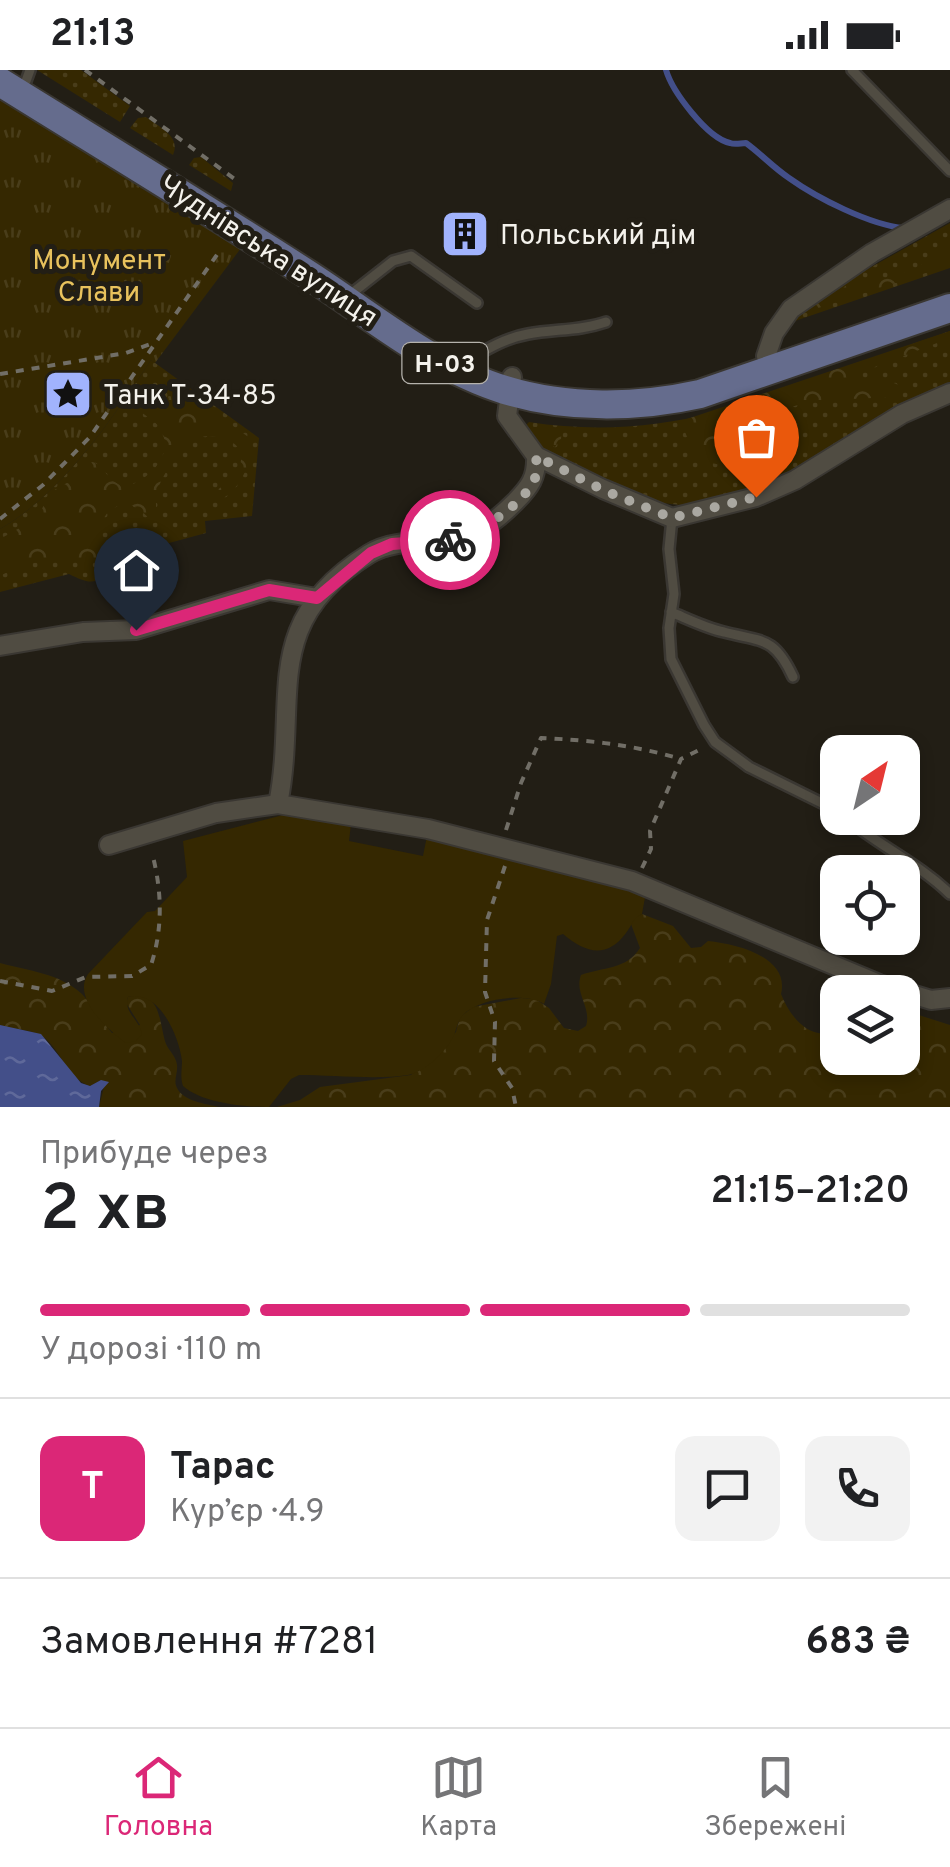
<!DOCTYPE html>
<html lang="uk">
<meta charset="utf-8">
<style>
:root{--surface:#fff;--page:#f2f2f2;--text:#202124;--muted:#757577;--line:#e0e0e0;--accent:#db2777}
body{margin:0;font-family:Overpass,sans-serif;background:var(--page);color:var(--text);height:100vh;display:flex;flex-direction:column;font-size:38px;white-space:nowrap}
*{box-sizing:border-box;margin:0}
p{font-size:32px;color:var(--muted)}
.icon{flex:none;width:55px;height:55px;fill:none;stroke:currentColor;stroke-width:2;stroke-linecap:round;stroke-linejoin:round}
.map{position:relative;height:1037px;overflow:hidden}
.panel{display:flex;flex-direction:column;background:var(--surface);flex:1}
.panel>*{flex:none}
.needle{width:65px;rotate:35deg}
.fabs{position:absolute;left:820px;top:665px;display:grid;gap:20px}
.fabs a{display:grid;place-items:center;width:100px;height:100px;border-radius:20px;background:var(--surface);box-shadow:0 5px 15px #0003;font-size:50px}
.pin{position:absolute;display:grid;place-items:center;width:85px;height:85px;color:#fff;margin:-102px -42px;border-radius:50% 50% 50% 0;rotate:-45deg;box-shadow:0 0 10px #0007}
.pin .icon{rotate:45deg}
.courier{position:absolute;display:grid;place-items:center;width:100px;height:100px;margin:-50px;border:8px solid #db2777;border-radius:50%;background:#fff;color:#222;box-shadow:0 2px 12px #0007}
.overview em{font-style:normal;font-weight:600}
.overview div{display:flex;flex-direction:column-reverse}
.overview{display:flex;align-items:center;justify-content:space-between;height:170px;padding:0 40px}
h1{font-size:65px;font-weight:600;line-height:75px}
.bar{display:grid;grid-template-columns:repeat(4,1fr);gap:15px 10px;align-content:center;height:120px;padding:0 40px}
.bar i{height:12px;border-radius:8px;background:var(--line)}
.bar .current{background:var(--accent)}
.bar p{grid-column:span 4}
.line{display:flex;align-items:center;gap:25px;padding:0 40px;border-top:2px solid var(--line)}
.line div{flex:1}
.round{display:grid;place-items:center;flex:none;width:105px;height:105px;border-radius:20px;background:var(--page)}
.status{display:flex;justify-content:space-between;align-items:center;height:70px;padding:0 50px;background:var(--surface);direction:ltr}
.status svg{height:28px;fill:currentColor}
.tabs{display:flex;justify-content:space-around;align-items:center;height:140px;border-top:2px solid var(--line);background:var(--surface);font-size:28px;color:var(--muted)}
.tabs a{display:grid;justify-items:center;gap:5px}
.tabs .current{color:var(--accent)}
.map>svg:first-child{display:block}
.grass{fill:url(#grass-dots)}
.forest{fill:url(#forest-crowns)}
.park{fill:url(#park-tufts)}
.garden{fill:#352801}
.water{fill:url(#water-ripples)}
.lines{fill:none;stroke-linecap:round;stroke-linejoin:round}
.stream{stroke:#434f89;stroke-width:6}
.lane-casing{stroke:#3a3732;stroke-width:14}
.street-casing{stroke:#3a3732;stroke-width:22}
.primary-casing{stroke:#3a3732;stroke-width:32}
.path{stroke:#716e66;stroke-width:4;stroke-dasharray:8 8;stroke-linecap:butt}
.lane{stroke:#504c42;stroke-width:9}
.street{stroke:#504c42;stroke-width:18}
.primary{stroke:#656c8d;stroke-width:28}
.done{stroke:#aaa8a1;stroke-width:10;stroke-dasharray:0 18}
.route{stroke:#db2777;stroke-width:12}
.labels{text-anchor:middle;stroke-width:10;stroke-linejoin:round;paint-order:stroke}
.shield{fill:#221e15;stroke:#b5b2ac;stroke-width:2.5}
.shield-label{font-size:25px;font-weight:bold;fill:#f4f2ec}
.poi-label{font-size:28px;fill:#f4f2ec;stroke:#221e15;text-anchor:start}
.street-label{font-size:28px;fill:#f4f2ec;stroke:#221e15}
.park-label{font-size:28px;fill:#e8c25d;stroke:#221e15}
</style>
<div class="status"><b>21:13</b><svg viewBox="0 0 49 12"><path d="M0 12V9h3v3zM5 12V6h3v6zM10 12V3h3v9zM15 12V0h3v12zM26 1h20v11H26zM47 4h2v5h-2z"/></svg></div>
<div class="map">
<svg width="950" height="1037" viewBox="0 0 950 1037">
<defs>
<pattern id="grass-dots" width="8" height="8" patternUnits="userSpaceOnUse" patternTransform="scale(2.5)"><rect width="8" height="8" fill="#352801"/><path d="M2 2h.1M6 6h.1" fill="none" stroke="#493d1a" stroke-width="1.8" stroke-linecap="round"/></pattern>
<pattern id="forest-crowns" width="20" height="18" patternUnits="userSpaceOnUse" patternTransform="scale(2.5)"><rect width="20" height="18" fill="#352801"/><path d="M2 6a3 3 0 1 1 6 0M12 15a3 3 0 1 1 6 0" fill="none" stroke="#493d1a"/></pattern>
<pattern id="park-tufts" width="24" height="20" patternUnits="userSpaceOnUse" patternTransform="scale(2.5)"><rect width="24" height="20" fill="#352801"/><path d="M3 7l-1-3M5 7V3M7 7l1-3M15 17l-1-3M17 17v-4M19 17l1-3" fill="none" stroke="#493d1a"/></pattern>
<pattern id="water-ripples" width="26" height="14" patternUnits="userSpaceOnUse" patternTransform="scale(2.5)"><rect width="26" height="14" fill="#434f89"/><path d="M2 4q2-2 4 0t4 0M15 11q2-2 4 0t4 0" fill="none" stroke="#5f699a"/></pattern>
</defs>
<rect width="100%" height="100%" fill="#221e15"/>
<path class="grass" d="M37,0H81L130,36L120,52Z
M146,47C160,58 181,66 173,85L130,58L138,48Z
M201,87L233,113L231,121L189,95L194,88Z
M950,153V198L792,252L798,238Z
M950,261V314C865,342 764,446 671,434C645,431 622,419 599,408C573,397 538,383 523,358L529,352C592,362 655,358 716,342Z
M151,290L259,368L252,446L205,451L206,463L110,489C101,517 91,515 69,504L0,522V459C64,422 111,350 151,290Z"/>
<path class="forest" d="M950,177V195L809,241V236L855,211L889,208L916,198Z
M950,261V268L854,305L855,309C869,314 887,308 898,315V321L893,327L811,331L788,338L766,334L734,344L729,359L763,403L762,409L756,408L751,398L742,393C709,399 694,390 683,356L687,349Z
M185,322L247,366C258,393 232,440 199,432L195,426L199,422C215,422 223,419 233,406C261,372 211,357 188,372C179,378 174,389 169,397C157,417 153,426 158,448L155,453C146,447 139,435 127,435C100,434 95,467 101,486C81,496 59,489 38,492C25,494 11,500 0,506V469L37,448L51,422L72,410L92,392C104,394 107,412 125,417C150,410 177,383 159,357C155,351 147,347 141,342L144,333Z
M533,357L562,358L561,369L555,377L540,372L529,360Z
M642,844L673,856L691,878L701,877L708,871C737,874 790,887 781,924C790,947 810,972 837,961L838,988H902L903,940L950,955V1037H277L300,1030L320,1017L411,1005L456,962L460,947L473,937L521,928L535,929L549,938L564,958L578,961L586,956C592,937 574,924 581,905C603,897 626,900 640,878L631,854L635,847Z
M0,893C29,901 59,903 82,924C93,936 101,950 112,963L140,955L126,933L128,927C162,918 159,955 166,974C169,981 176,986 177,995C178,1003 173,1011 177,1018C183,1031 206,1034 219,1037H99L104,1017L101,1010L90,1016C66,1007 63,984 46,969C35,959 15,960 0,955Z"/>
<path class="park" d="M0,29L241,178L155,293L151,290C111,350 64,422 0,459Z"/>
<path class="garden" d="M287,744L351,754L349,771L423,786L427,766L646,822L642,844C632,849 633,854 626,863C607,889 585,883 563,864L557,866L551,914L544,934C526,922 479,928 463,945C458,950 457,958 454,965C447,981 425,1002 408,1005C378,1010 331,1005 299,1005L291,1009L269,1037C244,1037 202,1033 183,1016C180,1007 182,1000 182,991C179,966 159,919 128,927C123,942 140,950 142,964L136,971L126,973C107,959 72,928 88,904L147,842L155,841L187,807L183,771Z"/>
<path class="water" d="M0,955L41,964L81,1013L90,1016L101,1010L109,1012L101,1021L99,1037H0Z"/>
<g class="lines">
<path class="stream" d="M666,0C672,21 707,68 730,73C735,75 741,73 746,73C761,84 774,98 789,108C817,128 870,155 904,158"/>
<g class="lane-casing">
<path id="lane" d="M852,0L950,101
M26,11L30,0
M356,220L393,191L411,186L477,233
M470,289C489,278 506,268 528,264C555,259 580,261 606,252
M672,448L669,479L674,524L669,558L671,589L704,655L715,672L749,697L838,741
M671,542C688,549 706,558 724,562C762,572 774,566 793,607
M846,748C879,776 918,793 950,824"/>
</g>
<g class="street-casing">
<path id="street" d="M766,286L774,263L791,239L872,183L950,139
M512,307L507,346L536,386L603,419L672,448L756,427L795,410L902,344L950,323
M0,576L83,562L136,560L269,520L317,528
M278,734C299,629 258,553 369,484C392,470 418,473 444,471C473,469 495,452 515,432C530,417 537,407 536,386
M109,775L216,743L278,734L428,759L632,811L879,914L931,930L950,928"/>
</g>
<g class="primary-casing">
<path id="primary" d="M0,12C103,76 207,139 309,205C371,245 433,298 505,320C567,339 637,338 700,324L950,238"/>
</g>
<path class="path" d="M85,0L236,110
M0,304L126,283L156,272
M0,449L43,415L90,367L221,179
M506,760L521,713L541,668C589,670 634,675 681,689
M505,796L487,850L485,922L495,952L494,991L512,1018L516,1037
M642,798L651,779L650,761L681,689L701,679
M0,911L52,921L86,907L132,906L151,895C163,859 162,820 152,783"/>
<use href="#lane" class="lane"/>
<use href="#street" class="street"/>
<use href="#primary" class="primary"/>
</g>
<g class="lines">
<path class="done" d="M450,470C478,464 530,432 537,402C538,397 536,391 536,386L603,420L672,448L756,427"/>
<path class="route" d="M136,560L269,520L317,528L371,483L392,474L450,470"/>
</g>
<defs>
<g id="building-square" transform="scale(2.5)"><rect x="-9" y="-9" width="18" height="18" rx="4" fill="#a1b3fd" stroke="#221e15"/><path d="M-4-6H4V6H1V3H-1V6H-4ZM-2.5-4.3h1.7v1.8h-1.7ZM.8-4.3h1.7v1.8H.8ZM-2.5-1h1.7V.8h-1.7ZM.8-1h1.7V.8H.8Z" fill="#111"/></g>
<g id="sight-square" transform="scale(2.5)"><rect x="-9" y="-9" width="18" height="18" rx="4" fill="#a1b3fd" stroke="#221e15"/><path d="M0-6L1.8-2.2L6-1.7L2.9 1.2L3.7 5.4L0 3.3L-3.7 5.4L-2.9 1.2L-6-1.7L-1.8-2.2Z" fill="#111"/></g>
</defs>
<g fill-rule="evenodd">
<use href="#building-square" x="465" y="164"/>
<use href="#sight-square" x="68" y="324"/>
</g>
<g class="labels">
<rect class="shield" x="402.5" y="273" width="85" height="40" rx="8"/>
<g class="shield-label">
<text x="445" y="302">Н-03</text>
</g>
<g class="poi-label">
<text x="500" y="174">Польський дім</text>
<text x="103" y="334">Танк Т-34-85</text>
</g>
<g class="street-label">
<text transform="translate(269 180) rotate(33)" y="10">Чуднівська вулиця</text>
</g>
<g class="park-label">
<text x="99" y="199">Монумент<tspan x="99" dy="32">Слави</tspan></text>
</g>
</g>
</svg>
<div class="fabs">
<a><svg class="needle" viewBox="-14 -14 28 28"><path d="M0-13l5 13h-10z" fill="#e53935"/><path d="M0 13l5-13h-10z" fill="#757577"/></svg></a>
<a><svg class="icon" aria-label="locate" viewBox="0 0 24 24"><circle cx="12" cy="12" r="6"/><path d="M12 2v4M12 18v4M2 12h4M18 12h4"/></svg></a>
<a><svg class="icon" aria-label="layers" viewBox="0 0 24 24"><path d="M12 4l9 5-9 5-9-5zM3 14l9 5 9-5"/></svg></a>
</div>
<div class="pin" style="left:756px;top:427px;background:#ea580c"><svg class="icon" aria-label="bag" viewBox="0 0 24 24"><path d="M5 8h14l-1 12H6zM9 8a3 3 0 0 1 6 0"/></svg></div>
<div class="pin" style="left:136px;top:560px;background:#1f2937"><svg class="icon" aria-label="home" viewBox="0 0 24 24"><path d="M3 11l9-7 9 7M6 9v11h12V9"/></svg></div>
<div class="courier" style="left:450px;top:470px"><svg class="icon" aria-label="bike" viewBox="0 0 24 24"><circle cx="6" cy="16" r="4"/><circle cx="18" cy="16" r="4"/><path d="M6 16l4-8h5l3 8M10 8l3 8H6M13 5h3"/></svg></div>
</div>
<section class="panel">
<div class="overview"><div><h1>2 хв</h1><p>Прибуде через</p></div><em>21:15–21:20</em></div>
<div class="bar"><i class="current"></i><i class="current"></i><i class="current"></i><i></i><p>У дорозі · 110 m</p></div>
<div class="line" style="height:180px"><b class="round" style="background:var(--accent);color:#fff">Т</b><div><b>Тарас</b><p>Кур’єр · 4.9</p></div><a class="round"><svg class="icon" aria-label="chat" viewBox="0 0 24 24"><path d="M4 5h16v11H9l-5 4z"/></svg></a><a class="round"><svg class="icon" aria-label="phone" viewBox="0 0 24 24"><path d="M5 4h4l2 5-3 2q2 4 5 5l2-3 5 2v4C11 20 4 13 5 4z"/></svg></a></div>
<div class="line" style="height:130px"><div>Замовлення #7281</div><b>683 ₴</b></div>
</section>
<nav class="tabs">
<a class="current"><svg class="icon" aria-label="home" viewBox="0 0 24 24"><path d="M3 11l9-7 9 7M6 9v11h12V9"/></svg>Головна</a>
<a><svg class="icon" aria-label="map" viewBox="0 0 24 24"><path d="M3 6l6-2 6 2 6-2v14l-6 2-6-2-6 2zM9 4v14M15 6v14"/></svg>Карта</a>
<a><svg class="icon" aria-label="saved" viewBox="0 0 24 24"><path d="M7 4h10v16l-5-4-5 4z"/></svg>Збережені</a>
</nav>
